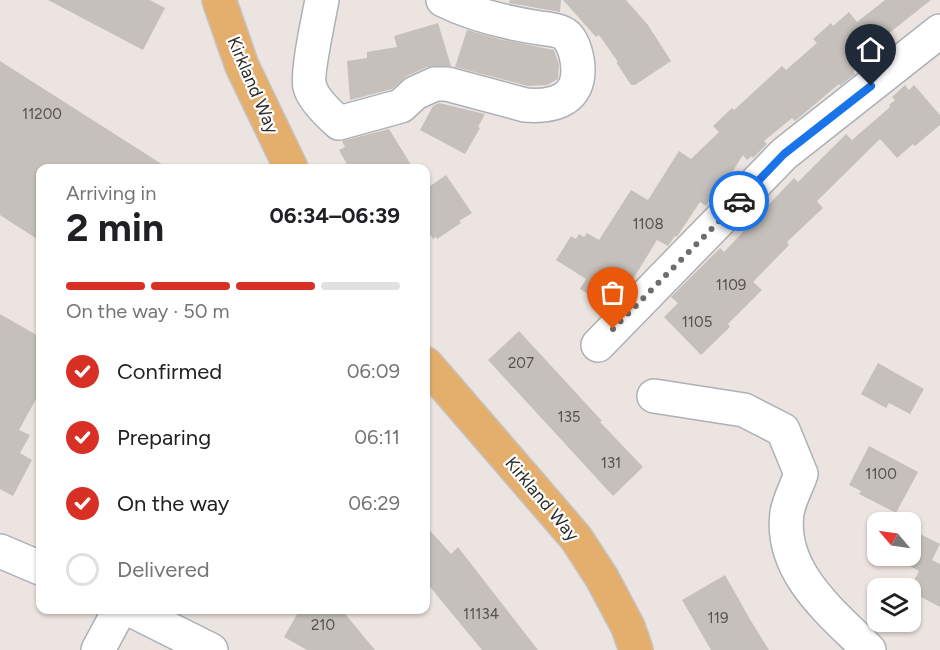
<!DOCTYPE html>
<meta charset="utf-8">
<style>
:root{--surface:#fff;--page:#f6f6f6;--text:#202124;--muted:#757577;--line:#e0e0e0;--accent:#d93025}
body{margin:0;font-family:Figtree,sans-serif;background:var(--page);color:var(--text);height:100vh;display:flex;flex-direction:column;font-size:22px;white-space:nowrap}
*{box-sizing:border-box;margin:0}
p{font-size:20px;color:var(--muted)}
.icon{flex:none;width:33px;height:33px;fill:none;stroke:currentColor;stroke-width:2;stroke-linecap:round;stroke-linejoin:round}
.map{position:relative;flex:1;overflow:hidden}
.side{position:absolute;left:36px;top:164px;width:394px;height:450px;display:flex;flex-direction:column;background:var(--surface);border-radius:12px;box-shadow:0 2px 4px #0004}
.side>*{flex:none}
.needle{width:39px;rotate:299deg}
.buttons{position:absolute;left:867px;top:512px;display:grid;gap:12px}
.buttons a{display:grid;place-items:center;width:54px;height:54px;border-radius:12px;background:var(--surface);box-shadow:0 2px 4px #0004;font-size:30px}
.pin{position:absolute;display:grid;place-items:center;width:51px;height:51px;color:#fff;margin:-62px -26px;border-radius:50% 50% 50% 0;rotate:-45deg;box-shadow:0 0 6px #0007}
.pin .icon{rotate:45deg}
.courier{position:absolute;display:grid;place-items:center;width:60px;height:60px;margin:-30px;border:4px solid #1a73e8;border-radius:50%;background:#fff;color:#222;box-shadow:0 2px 8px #0007}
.headline em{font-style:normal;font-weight:700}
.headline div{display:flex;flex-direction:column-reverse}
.headline{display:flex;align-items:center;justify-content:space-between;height:102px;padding:0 30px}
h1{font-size:39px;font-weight:700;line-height:45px}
.bar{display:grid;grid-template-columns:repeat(4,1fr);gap:9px 6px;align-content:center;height:72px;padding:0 30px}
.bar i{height:8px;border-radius:4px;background:var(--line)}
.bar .active{background:var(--accent)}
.bar p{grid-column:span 4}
ol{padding:0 30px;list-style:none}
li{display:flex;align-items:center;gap:18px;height:66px}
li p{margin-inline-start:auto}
li .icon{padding:6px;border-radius:50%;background:var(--accent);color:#fff;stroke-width:4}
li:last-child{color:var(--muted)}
li i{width:33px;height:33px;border:3px solid var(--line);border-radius:50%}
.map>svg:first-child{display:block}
.building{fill:#c5c0bb}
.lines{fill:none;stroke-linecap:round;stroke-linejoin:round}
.minor-casing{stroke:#acb1b7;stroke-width:36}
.major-casing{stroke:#c4c4c4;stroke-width:36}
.minor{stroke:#fff;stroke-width:33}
.major{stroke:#e4af6d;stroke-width:33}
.done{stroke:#6f6c6b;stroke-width:6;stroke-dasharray:0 10.8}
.route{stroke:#1a73e8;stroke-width:8}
.labels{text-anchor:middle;stroke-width:4.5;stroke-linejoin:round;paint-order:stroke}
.number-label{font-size:15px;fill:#525150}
.street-label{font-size:18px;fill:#2c2c2c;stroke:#fff}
</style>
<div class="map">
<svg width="940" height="650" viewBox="0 0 940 650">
<rect width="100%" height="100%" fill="#ece4e0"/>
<path class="building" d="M48,0H150L165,8L143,50Z
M510,0H561L560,12L509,3Z
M563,0H626L648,25L671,61L635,85H631L616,62H618L599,35L596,37Z
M885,0H931L893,30L877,44L878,45L855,65L857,68L853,72L855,74L840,86L839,84L795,121L792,118L764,141L767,144L753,158L752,156L747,160L743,155L717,196L715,198L712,196L706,206L700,202L678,235L677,237L675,236L668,246L657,240L627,289L621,286L608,306L580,289L586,279L556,260L571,236L576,239L579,234L584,237L587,233L599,240L631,190L648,200L679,151L691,159L719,132L713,126L732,108L734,110L782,66L786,70L817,43L813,39L831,23L833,26L849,12L857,22Z
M438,23L451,66L427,67L407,76L392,89L350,100L347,61L367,58V52L397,47L394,36Z
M467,30L499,39L554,50L559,64L558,79L547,85L528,86L455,67Z
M0,61L168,168H40V241L0,215Z
M905,85L909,90L914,85L940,115V125L915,146L913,144L897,158L880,139L817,201L823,208L787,242L789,245L753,282L762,290L728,324L730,327L701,355L664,317L678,303L671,297L720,248L724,252L794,178L798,182L846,134L852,140L890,107L889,105L895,100L892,97Z
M439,103L485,114L478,127L480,128L465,154L420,130L433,106Z
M389,129L413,168H349L339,150L345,147L342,141Z
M446,175L472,213L459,221L461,223L437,239L436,237L433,239L426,229V189Z
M0,314L40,337V392L19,430L30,435L20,453L32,460L13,496L0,489Z
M519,331L602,421L600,422L643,467L613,496L488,360Z
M878,363L924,389L910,414L889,403L886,408L861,394Z
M869,446L918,472L896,513L859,494L861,491L849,485Z
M426,526L451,554L458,547L538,650H482L426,582Z
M910,529L940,544L932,560L940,564V607L910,591V588L919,571L889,555H910Z
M725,575L751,621L769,650H711L682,600Z
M300,609H341L375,650H307L284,637Z"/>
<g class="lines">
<g class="minor-casing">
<path id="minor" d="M322,0C319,16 306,76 310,87C313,99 330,115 339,123L401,106L415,93L435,84H447L525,105C538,106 555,105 565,98C575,91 578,82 578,70C578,59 574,43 567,36C561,30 548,29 540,28C507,23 473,15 443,0
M598,345L784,154L940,31
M654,396L744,410L783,430L801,474C797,486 789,500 787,513C779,572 832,613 869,650
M0,551L40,568
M129,609L211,650
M98,650L120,609"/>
</g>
<g class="major-casing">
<path id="major" d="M219,0L242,66L291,168
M426,364L576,538L602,578L628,627L636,650"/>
</g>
<use href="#minor" class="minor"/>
<use href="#major" class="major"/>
</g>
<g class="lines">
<path class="done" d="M613,329L739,201"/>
<path class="route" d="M739,201L784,154L871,86"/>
</g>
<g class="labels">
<g class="number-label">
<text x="42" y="119">11200</text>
<text x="648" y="229">1108</text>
<text x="731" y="290">1109</text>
<text x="697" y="327">1105</text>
<text x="521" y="368">207</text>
<text x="569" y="422">135</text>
<text x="611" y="468">131</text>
<text x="881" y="479">1100</text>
<text x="481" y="619">11134</text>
<text x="718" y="623">119</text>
<text x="323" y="630">210</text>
</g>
<g class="street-label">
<text transform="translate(253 85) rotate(67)" y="6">Kirkland Way</text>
<text transform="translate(542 499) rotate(50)" y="6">Kirkland Way</text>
</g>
</g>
</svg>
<div class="buttons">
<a><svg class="needle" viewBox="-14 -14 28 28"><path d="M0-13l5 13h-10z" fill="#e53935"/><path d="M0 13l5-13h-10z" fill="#757577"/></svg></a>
<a><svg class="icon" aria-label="layers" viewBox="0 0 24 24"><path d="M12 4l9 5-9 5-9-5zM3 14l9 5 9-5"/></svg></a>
</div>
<div class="pin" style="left:613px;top:329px;background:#ea580c"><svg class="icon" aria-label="bag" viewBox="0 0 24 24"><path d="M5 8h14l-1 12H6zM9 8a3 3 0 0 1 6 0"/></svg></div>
<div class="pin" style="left:871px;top:86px;background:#1f2937"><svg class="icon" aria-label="home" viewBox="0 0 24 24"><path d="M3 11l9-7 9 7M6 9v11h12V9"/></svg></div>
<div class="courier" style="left:739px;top:201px"><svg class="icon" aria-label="car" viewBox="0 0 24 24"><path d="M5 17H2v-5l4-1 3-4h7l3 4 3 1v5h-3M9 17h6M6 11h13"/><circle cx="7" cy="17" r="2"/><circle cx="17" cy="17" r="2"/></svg></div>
<section class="side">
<div class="headline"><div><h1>2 min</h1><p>Arriving in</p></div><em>06:34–06:39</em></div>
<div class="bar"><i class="active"></i><i class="active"></i><i class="active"></i><i></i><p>On the way · 50 m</p></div>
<ol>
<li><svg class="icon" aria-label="check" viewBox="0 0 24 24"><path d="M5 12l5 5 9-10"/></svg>Confirmed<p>06:09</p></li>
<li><svg class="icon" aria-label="check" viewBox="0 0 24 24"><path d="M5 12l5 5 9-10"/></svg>Preparing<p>06:11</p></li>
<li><svg class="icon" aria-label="check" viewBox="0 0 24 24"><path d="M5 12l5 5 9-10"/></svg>On the way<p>06:29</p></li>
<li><i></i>Delivered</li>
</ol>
</section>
</div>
